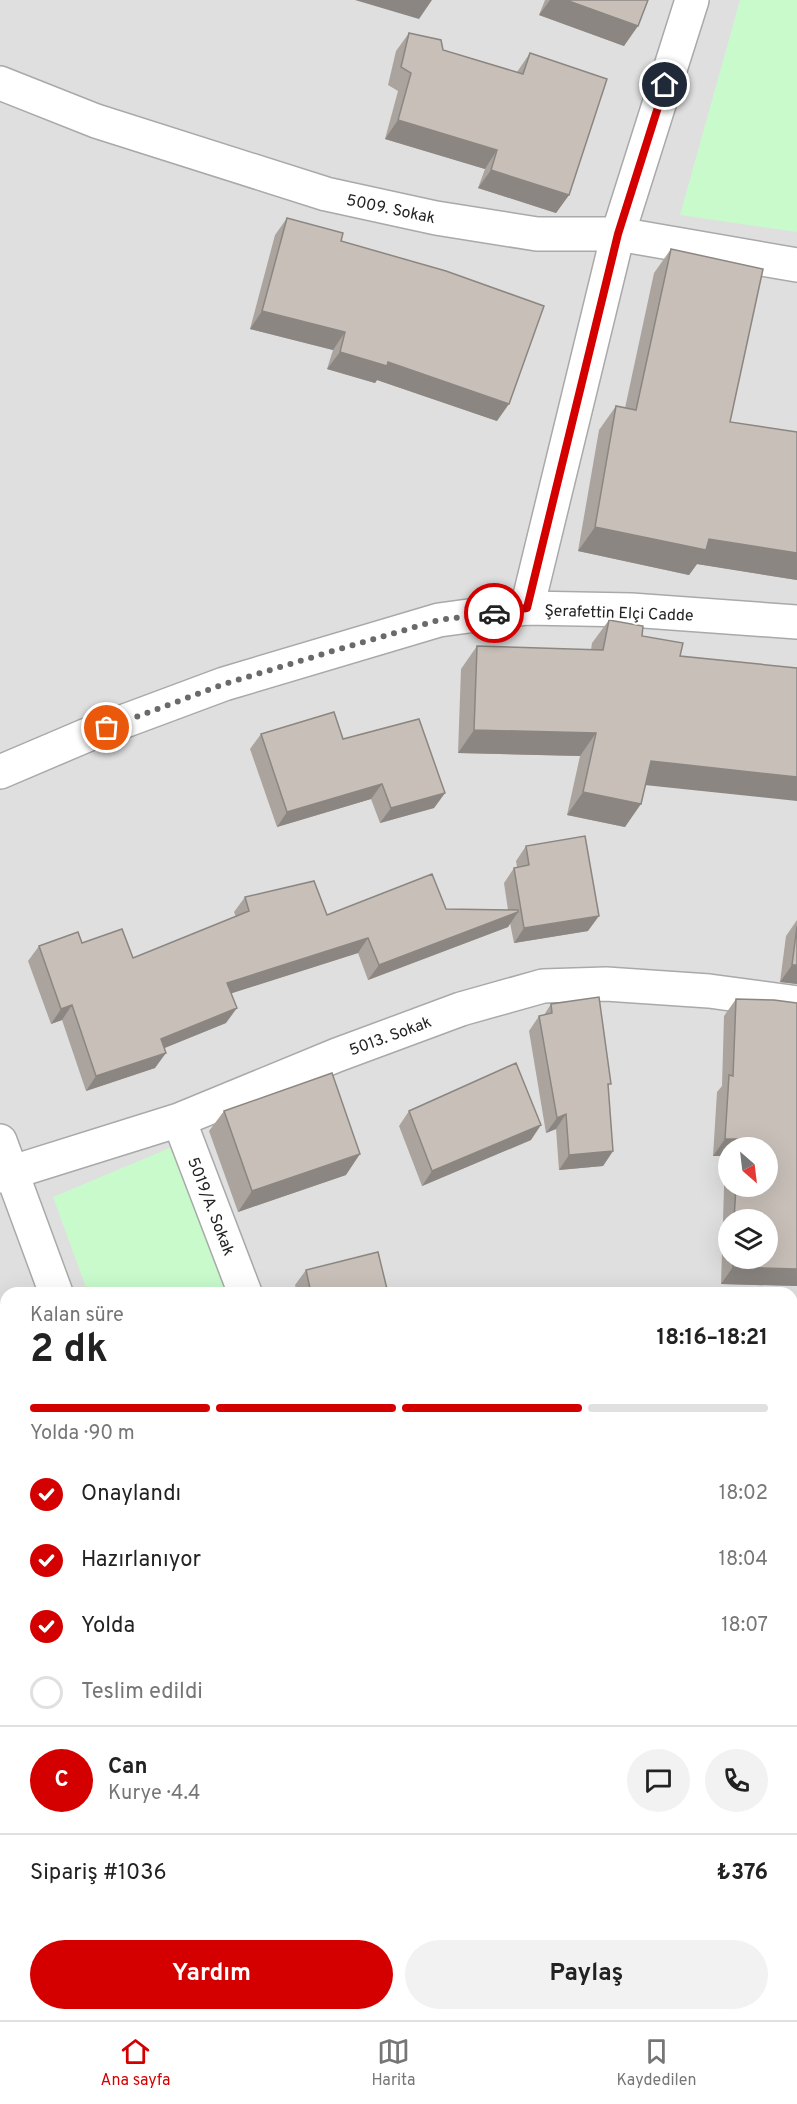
<!DOCTYPE html>
<html lang="tr">
<meta charset="utf-8">
<style>
:root{--surface:#fff;--page:#f2f2f2;--text:#222;--muted:#767676;--line:#e0e0e0;--accent:#d40000}
body{margin:0;font-family:Overpass,sans-serif;background:var(--page);color:var(--text);height:100vh;display:flex;flex-direction:column;font-size:22px;white-space:nowrap}
*{box-sizing:border-box;margin:0}
p{font-size:20px;color:var(--muted)}
.icon{flex:none;width:33px;height:33px;fill:none;stroke:currentColor;stroke-width:2;stroke-linecap:round;stroke-linejoin:round}
.map{position:relative;flex:1;overflow:hidden}
.panel{position:absolute;left:0px;top:1287px;width:798px;height:734px;display:flex;flex-direction:column;background:var(--surface);border-radius:18px 18px 0 0;box-shadow:0 6px 24px #0002}
.panel>*{flex:none}
.needle{width:39px;rotate:152deg}
.fabs{position:absolute;left:718px;top:1137px;display:grid;gap:12px}
.fabs a{display:grid;place-items:center;width:60px;height:60px;border-radius:50%;background:var(--surface);box-shadow:0 6px 24px #0002;font-size:30px}
.pin{position:absolute;display:grid;place-items:center;width:51px;height:51px;color:#fff;margin:-26px;border:3px solid #fff;border-radius:50%;box-shadow:0 2px 6px #0007}
.courier{position:absolute;display:grid;place-items:center;width:60px;height:60px;margin:-30px;border:4px solid #d40000;border-radius:50%;background:#fff;color:#222;box-shadow:0 2px 8px #0007}
.summary em{font-style:normal;font-weight:700}
.summary div{display:flex;flex-direction:column-reverse}
.summary{display:flex;align-items:center;justify-content:space-between;height:102px;padding:0 30px}
h1{font-size:39px;font-weight:700;line-height:45px}
.bar{display:grid;grid-template-columns:repeat(4,1fr);gap:9px 6px;align-content:center;height:72px;padding:0 30px}
.bar i{height:8px;border-radius:4px;background:var(--line)}
.bar .on{background:var(--accent)}
.bar p{grid-column:span 4}
.line{display:flex;align-items:center;gap:15px;padding:0 30px;border-top:2px solid var(--line)}
.line div{flex:1}
.round{display:grid;place-items:center;flex:none;width:63px;height:63px;border-radius:32px;background:var(--page)}
ol{padding:0 30px;list-style:none}
li{display:flex;align-items:center;gap:18px;height:66px}
li p{margin-inline-start:auto}
li .icon{padding:6px;border-radius:50%;background:var(--accent);color:#fff;stroke-width:4}
li:last-child{color:var(--muted)}
li i{width:33px;height:33px;border:3px solid var(--line);border-radius:50%}
.cta{display:flex;gap:12px;margin-top:auto;padding:12px 30px}
.cta a{flex:1;height:69px;border-radius:36px;background:var(--accent);color:#fff;font-size:24px;font-weight:700;line-height:69px;text-align:center}
.cta a+a{background:var(--page);color:var(--text)}
.tab-bar{display:flex;justify-content:space-around;align-items:center;height:84px;border-top:2px solid var(--line);background:var(--surface);font-size:16px;color:var(--muted)}
.tab-bar a{display:grid;justify-items:center;gap:3px}
.tab-bar .on{color:var(--accent)}
.map>svg:first-child{display:block}
.residential{fill:#e0dfdf;fill-rule:evenodd}
.park{fill:#c8facc}
.lines{fill:none;stroke-linecap:round;stroke-linejoin:round}
.minor-casing{stroke:#a9a9a9;stroke-width:36}
.tertiary-casing{stroke:#a9a9a9;stroke-width:36}
.minor{stroke:#fff;stroke-width:33}
.tertiary{stroke:#fff;stroke-width:33}
.wall{fill:#aba49e;fill-rule:evenodd}
.shaded-wall{fill:#8b8681}
.building{fill:#c7bfb8;stroke:#8b8681;stroke-width:1.5}
.done{stroke:#6b6a68;stroke-width:6;stroke-dasharray:0 10.8}
.route{stroke:#d40000;stroke-width:8}
.labels{text-anchor:middle;stroke-width:4.5;stroke-linejoin:round;paint-order:stroke}
.street-label{font-size:16px;fill:#222;stroke:#fff}
</style>
<div class="map">
<svg width="797" height="2020" viewBox="0 0 797 2020">
<rect width="100%" height="100%" fill="#f2efe9"/>
<path class="residential" d="M0,0H797V2020H0ZM729,1148H768V1186H729ZM729,1220H768V1258H729ZM6,1293H792V2014H6Z"/>
<path class="park" d="M740,0H797V232L680,215Z
M172,1147L228,1293H88L53,1197Z
M329,2015V2014L443,2015L442,2020H331Z"/>
<g class="lines">
<g class="minor-casing">
<path id="minor" d="M0,83L96,121L326,194L436,218L537,234H618L797,265
M527,608L618,234L692,0
M179,1120L245,1293
M0,1141L56,1293
M0,1176L179,1120L337,1055L461,1009L543,986L606,984L709,991L797,1003
M792,1348H797
M0,1554L6,1551
M792,1596L797,1570
M792,1905L797,1906
M0,1908L6,1906
M289,2014L291,2020
M714,2020L715,2014"/>
</g>
<g class="tertiary-casing">
<path id="tertiary" d="M0,772L87,735L224,684L439,620L527,608L631,610L797,622"/>
</g>
<use href="#minor" class="minor"/>
<use href="#tertiary" class="tertiary"/>
</g>
<path class="wall" d="M545,0H648L624,46L539,15Z
M409,33L443,50L517,72L530,53L569,195L556,213L478,188L485,169L385,139L398,91L388,85L396,51Z
M287,218L341,241L497,421L377,380L375,383L327,369L333,350L250,329L275,235Z
M671,249L730,422L797,432V580L697,564L689,575L578,551L599,430L616,406L625,408L654,273Z
M609,620L642,636L645,785L625,827L567,815L580,756L458,753L461,669L477,646L591,650L592,643Z
M261,734L343,739L445,793L434,808L380,823L371,799L277,827L250,749Z
M526,846L588,931L514,943L510,923L508,927L368,980L358,953L231,993L226,1023L164,1048L155,1068L86,1091L62,1020L51,1024L28,961L39,946L82,943L133,958L236,917L234,912L245,897L327,915L446,909L508,910L504,883L514,868L517,867L516,861Z
M797,920V984L780,982L786,936Z
M736,999L797,1003V1286L721,1284L725,1156H713L717,1092L722,1086L724,1016ZM729,1148H768V1186H729ZM729,1220H768V1258H729Z
M551,1004L608,1087L613,1151L603,1166L559,1170L556,1129L546,1133L529,1031L539,1016L544,1015Z
M224,1111L346,1175L238,1212L209,1131Z
M409,1111L531,1140L422,1186L399,1126Z
M306,1270L388,1293H297L295,1285Z
M797,1921V2020H772L773,2014H792V1928Z
M549,2014H672L680,2020H548Z"/>
<path class="shaded-wall" d="M355,0H432L419,19Z
M550,0H566L638,26L624,46L539,15Z
M398,120L497,150L485,169L385,139Z
M491,170L569,195L556,213L478,188Z
M262,311L345,332L333,350L250,329Z
M340,352L388,362L509,404L497,421L377,380L375,383L327,369Z
M595,527L709,539L797,553V580L697,564L689,575L578,551Z
M474,730L596,733L580,756L458,753Z
M651,761L797,777V801L635,784Z
M382,784L371,799L277,827L287,812Z
M583,792L641,804L625,827L567,815Z
M445,793L434,808L380,823L391,808Z
M518,912L508,927L368,980L379,965Z
M599,916L588,931L514,943L524,928Z
M368,938L358,953L217,998L227,983Z
M792,965H797V984L780,982Z
M72,1005L62,1020L51,1024L61,1009Z
M237,1008L226,1023L150,1054L161,1039Z
M166,1053L155,1068L86,1091L96,1076Z
M566,1114L556,1129L546,1133L557,1118Z
M541,1125L531,1140L422,1186L432,1171Z
M725,1139H737L731,1148H729V1151L725,1156H713Z
M613,1151L603,1166L559,1170L569,1155Z
M360,1154L346,1175L238,1212L252,1191Z
M733,1267L797,1269V1286L721,1284Z
M91,2014H130L116,2020H77Z
M554,2014H645L641,2020H550Z
M650,2014H672L683,2016L680,2020H646Z"/>
<path class="building" d="M566,0H648L638,26Z
M409,33L441,40L443,50L523,74L530,53L607,79L569,195L491,170L497,150L398,120L411,73L401,67Z
M287,218L343,233L341,241L446,271L544,306L509,404L388,362L387,366L340,352L345,332L262,311Z
M671,249L763,269L730,422L797,432V553L709,539L706,550L595,527L616,406L636,410Z
M609,620L643,626L642,636L683,643L680,656L797,668V777L651,761L641,804L583,792L596,733L474,730L477,646L603,650Z
M334,712L343,739L419,719L445,793L391,808L382,784L287,812L261,734Z
M585,836L599,916L524,928L514,868L529,865L526,846Z
M432,874L446,909L518,910V912L379,965L368,938L227,983L237,1008L161,1039L166,1053L96,1076L72,1005L61,1009L39,946L78,932L82,943L122,929L133,958L249,911L245,897L314,881L327,915Z
M797,926V965H792Z
M599,997L611,1084H608L613,1151L569,1155L566,1114L557,1118L539,1016L552,1013L551,1004Z
M736,999L774,1000L797,1003V1269L733,1267V1258H768V1220H734L736,1186H768V1148H737V1139H725L729,1075L733,1076Z
M516,1063L541,1125L432,1171L409,1111Z
M332,1073L360,1154L252,1191L224,1111Z
M378,1252L388,1293H311L306,1270Z
M6,1925V2014H91L77,2020H0V1928Z
M797,1936V2020H783L784,2014H792V1967Z"/>
<g class="lines">
<path class="done" d="M107,728L224,684L333,651L439,620L494,613"/>
<path class="route" d="M494,613L527,608L618,234L665,85"/>
</g>
<g class="labels">
<g class="street-label">
<text transform="translate(391 208) rotate(12)" y="6">5009. Sokak</text>
<text transform="translate(619 612) rotate(2)" y="6">Şerafettin Elçi Cadde</text>
<text transform="translate(390 1035) rotate(-20)" y="6">5013. Sokak</text>
<text transform="translate(212 1206) rotate(69)" y="6">5019/A. Sokak</text>
</g>
</g>
</svg>
<div class="fabs">
<a><svg class="needle" viewBox="-14 -14 28 28"><path d="M0-13l5 13h-10z" fill="#e53935"/><path d="M0 13l5-13h-10z" fill="#767676"/></svg></a>
<a><svg class="icon" aria-label="layers" viewBox="0 0 24 24"><path d="M12 4l9 5-9 5-9-5zM3 14l9 5 9-5"/></svg></a>
</div>
<div class="pin" style="left:107px;top:728px;background:#ea580c"><svg class="icon" aria-label="bag" viewBox="0 0 24 24"><path d="M5 8h14l-1 12H6zM9 8a3 3 0 0 1 6 0"/></svg></div>
<div class="pin" style="left:665px;top:85px;background:#1f2937"><svg class="icon" aria-label="home" viewBox="0 0 24 24"><path d="M3 11l9-7 9 7M6 9v11h12V9"/></svg></div>
<div class="courier" style="left:494px;top:613px"><svg class="icon" aria-label="car" viewBox="0 0 24 24"><path d="M5 17H2v-5l4-1 3-4h7l3 4 3 1v5h-3M9 17h6M6 11h13"/><circle cx="7" cy="17" r="2"/><circle cx="17" cy="17" r="2"/></svg></div>
<section class="panel">
<div class="summary"><div><h1>2 dk</h1><p>Kalan süre</p></div><em>18:16–18:21</em></div>
<div class="bar"><i class="on"></i><i class="on"></i><i class="on"></i><i></i><p>Yolda · 90 m</p></div>
<ol>
<li><svg class="icon" aria-label="check" viewBox="0 0 24 24"><path d="M5 12l5 5 9-10"/></svg>Onaylandı<p>18:02</p></li>
<li><svg class="icon" aria-label="check" viewBox="0 0 24 24"><path d="M5 12l5 5 9-10"/></svg>Hazırlanıyor<p>18:04</p></li>
<li><svg class="icon" aria-label="check" viewBox="0 0 24 24"><path d="M5 12l5 5 9-10"/></svg>Yolda<p>18:07</p></li>
<li><i></i>Teslim edildi</li>
</ol>
<div class="line" style="height:108px"><b class="round" style="background:var(--accent);color:#fff">C</b><div><b>Can</b><p>Kurye · 4.4</p></div><a class="round"><svg class="icon" aria-label="chat" viewBox="0 0 24 24"><path d="M4 5h16v11H9l-5 4z"/></svg></a><a class="round"><svg class="icon" aria-label="phone" viewBox="0 0 24 24"><path d="M5 4h4l2 5-3 2q2 4 5 5l2-3 5 2v4C11 20 4 13 5 4z"/></svg></a></div>
<div class="line" style="height:78px"><div>Sipariş #1036</div><b>₺376</b></div>
<div class="cta"><a>Yardım</a><a>Paylaş</a></div>
</section>
</div>
<nav class="tab-bar">
<a class="on"><svg class="icon" aria-label="home" viewBox="0 0 24 24"><path d="M3 11l9-7 9 7M6 9v11h12V9"/></svg>Ana sayfa</a>
<a><svg class="icon" aria-label="map" viewBox="0 0 24 24"><path d="M3 6l6-2 6 2 6-2v14l-6 2-6-2-6 2zM9 4v14M15 6v14"/></svg>Harita</a>
<a><svg class="icon" aria-label="saved" viewBox="0 0 24 24"><path d="M7 4h10v16l-5-4-5 4z"/></svg>Kaydedilen</a>
</nav>
